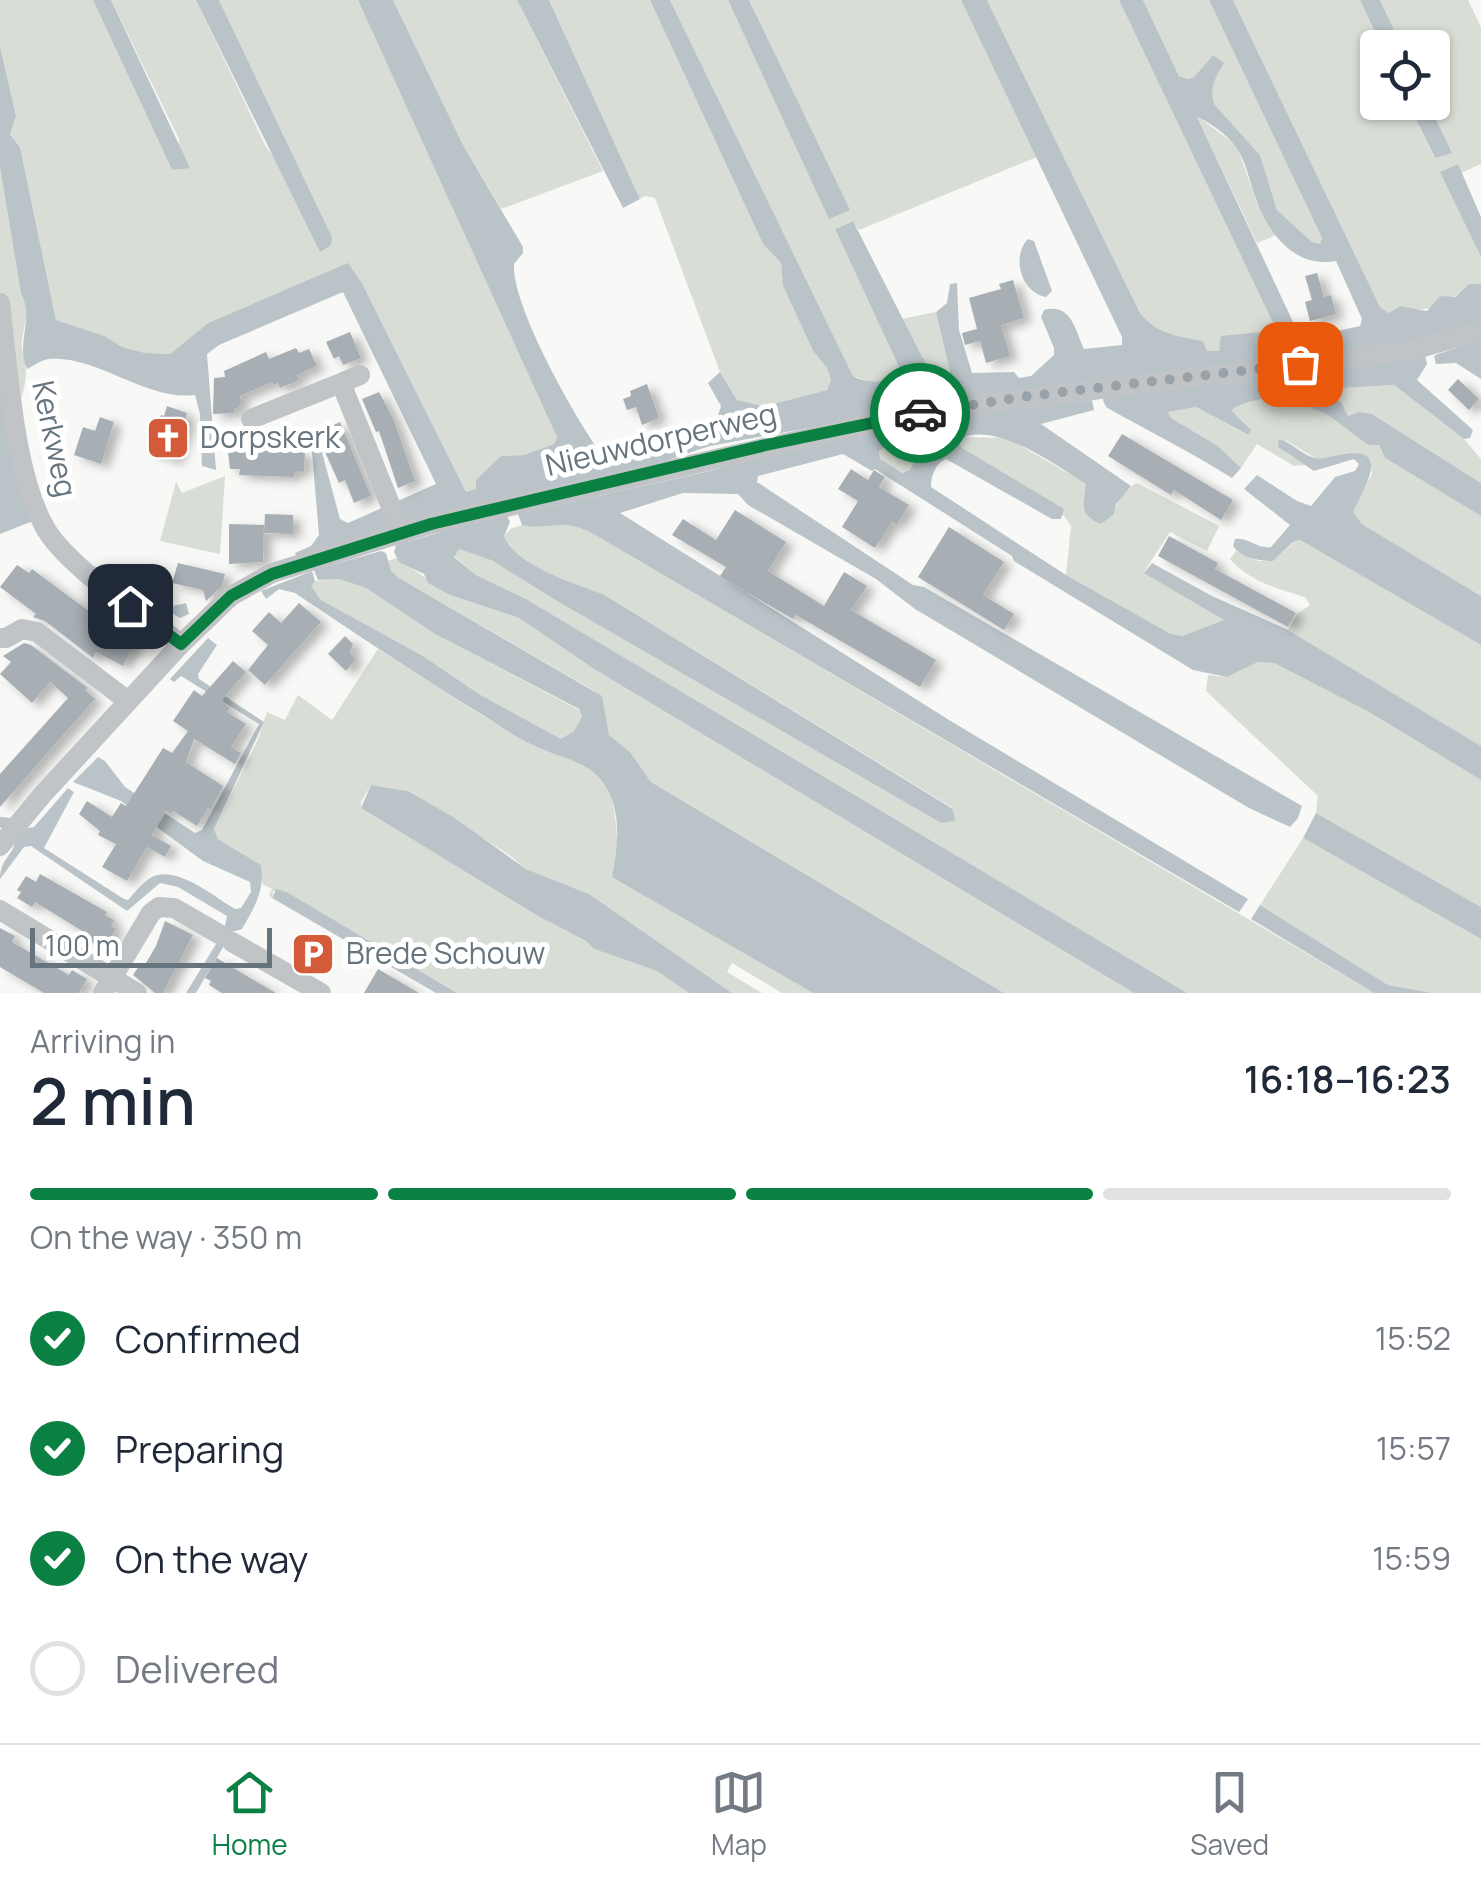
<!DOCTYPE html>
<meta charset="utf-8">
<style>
:root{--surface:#fff;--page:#f2f2f3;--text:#1f2937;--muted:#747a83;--line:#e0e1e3;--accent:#0b8043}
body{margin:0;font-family:Manrope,sans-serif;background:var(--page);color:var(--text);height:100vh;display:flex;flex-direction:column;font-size:38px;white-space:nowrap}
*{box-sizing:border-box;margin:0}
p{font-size:32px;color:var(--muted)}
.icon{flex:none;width:55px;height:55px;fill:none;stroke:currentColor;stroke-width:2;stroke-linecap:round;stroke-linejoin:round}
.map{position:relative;height:993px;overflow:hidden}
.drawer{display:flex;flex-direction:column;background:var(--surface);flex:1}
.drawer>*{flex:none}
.fabs{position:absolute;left:1360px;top:30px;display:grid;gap:20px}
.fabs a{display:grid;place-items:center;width:90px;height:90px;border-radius:10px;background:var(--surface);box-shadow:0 2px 8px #0004;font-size:50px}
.scale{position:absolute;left:30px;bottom:25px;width:242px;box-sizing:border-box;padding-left:10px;border:5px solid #66747e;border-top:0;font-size:28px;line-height:35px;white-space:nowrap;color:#66747e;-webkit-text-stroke:8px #fff;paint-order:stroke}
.pin{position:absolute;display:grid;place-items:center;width:85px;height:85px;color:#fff;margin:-42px;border-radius:20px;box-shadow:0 5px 15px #0006}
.courier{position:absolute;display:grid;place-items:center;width:100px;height:100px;margin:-50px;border:8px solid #0b8043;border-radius:50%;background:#fff;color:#222;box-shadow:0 2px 12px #0007}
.summary em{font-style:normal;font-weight:600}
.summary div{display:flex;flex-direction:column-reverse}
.summary{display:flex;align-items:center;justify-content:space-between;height:170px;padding:0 30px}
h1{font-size:65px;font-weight:600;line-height:75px}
.bar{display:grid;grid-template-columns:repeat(4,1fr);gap:15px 10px;align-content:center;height:120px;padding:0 30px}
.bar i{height:12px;border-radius:8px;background:var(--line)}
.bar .selected{background:var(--accent)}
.bar p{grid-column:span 4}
ol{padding:0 30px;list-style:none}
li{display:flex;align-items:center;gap:30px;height:110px}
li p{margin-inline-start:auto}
li .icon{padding:10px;border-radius:50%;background:var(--accent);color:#fff;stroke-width:4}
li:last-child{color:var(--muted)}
li i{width:55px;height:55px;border:5px solid var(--line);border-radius:50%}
.dock{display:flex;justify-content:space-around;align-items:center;height:140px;border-top:2px solid var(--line);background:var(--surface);font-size:28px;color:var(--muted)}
.dock a{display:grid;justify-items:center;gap:5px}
.dock .selected{color:var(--accent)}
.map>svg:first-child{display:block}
.green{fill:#d8ddd5}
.water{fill:#bac4c8;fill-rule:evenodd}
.building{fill:#a8afb4;filter:url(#shadow)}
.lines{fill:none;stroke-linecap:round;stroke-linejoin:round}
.minor{stroke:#c0c4c7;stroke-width:20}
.done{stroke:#99a2a8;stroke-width:10;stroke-dasharray:0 18}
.route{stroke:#0b8043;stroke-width:12}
.labels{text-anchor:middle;stroke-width:10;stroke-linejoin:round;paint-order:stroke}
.poi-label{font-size:30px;fill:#66747e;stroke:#fff;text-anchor:start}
.street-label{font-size:30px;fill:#66747e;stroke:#fff}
</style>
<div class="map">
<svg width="1481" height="993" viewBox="0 0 1481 993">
<defs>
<filter id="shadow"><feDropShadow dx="8" dy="4.5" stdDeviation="5" flood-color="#0004"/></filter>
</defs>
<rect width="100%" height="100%" fill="#f8f8f6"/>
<path class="green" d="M0,0H93L172,170L180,169L179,139L111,0H196L266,147L332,237L219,0H358L547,410L557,437L554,444L524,455L501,456L476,489L466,492L362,283L348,264L208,323L170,354L145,353L122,347L105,336L56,320L20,147L10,133L16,116L0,46Z
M393,0H517L603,171L501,209L463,145Z
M549,0H650L763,244L781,263L783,286L813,351L827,368L831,380L827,390L777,403L773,408L764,410L759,405L737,400L720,372L655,198L645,196L640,199Z
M670,0H728L805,165L849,210L749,0H961L1037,157L859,230L852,221L835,229L899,367L896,380L869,382L853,376Z
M987,0H1119L1273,323L1272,331L1219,351H1207L1203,341C1177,336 1157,334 1140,313Z
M1143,0H1209L1322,238L1320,244L1312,242L1277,210L1260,155L1215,105L1211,97L1213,55L1194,77L1188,79L1179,76Z
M1233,0H1360L1382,47L1378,48V102L1408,103L1434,157L1451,152L1428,103L1432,102V48L1402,47L1380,0H1468L1481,27V164L1461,173L1441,172L1481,257V284H1469C1446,305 1431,315 1401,306L1389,313L1380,307Z
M1196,115L1237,146L1256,201L1277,235L1257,243Z
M0,167L21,294C30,311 25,321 22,339C20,351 26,359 26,370C27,387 14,421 10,439L0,374Z
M936,312L951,378L935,382L901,319Z
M1394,385L1464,439L1481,459V483L1372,414L1348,416L1327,393L1328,389Z
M1278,394L1328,415L1368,445H1379L1385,458L1481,516V596L1362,524L1352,512L1372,474L1368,458L1317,459L1285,440L1286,453L1306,465L1294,466L1257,444L1241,468L1218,446L1171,418L1167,412L1196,407L1247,435L1243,421L1230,410C1242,401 1263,400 1278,394Z
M963,437L1007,438L1087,484L1114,514C1116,501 1125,488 1137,483L1219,526L1207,551L1170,532L1144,572L1225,620L1182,636L1171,634L1066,575L1071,526L1064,516L962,448L957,441Z
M916,439L921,446L910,470L904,473L880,459L879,451L890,444Z
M225,476L220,554L160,541L176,482L182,493Z
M522,525C537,529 548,525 564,525C583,525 603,540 619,549L1374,993H1187L526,599L476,575L454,556L459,549L493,561L557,601L941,823L954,821L953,808L603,594C576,584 514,565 504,536L510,529Z
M1300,540L1481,645V746L1288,630L1297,614L1310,605L1305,597C1280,590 1247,580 1230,559L1236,551L1258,561H1273L1294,542Z
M397,558L450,595L519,618L594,669L1134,993H1004L651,782L630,752L609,735L593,690L399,578L390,571L388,561Z
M339,579L366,588L435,634L579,710L582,717L575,731L561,739L479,694L423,656L321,600L310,586L315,581Z
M378,649C428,681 479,715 531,744C557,759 587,758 605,785C616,802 616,826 618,846L727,943L813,993H782L732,963L727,972L762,993H732L589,894L526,869L508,854L408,791L371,785L361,802V808L538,916L586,941L594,949L657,971L689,993H457L287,892L273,891L272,898L269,895L272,889L262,884L261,865L218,839L214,829L259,737L267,712L285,720L298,695L332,720Z
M1258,662L1274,663L1369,712L1481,780V907L1316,813L1318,796L1206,691L1208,675L1227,677Z
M1303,838L1481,939V993H1432L1388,985L1260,905Z"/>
<path class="water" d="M93,0H111L190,168L172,170Z
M196,0H219L332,237L331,245L320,252Z
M358,0H393L463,145L523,247V253L514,264C511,305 576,420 602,455L673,444L717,419L721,406L708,383L720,372L737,400L759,405L764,410L773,408L777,403L827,390L831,380L827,368L813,351L783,286L781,263L763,244L650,0H670L853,376C867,384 880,381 896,380L899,367L835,229L853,221L935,382L951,377L936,312L947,303L950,284L957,283L959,330L972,373L1014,372L1019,378L1031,376L1054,355V348L1041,317L1044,310C1071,303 1075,329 1084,349L1122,345V337L961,0H987L1140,313C1157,334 1177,336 1203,341L1207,351H1219L1221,336L1271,331L1273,323L1119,0H1143L1179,76L1188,79L1194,77L1213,55L1224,63C1216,76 1208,89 1215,105L1260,155L1277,210L1312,242L1320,244L1322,238L1209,0H1233L1380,307L1389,313L1400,306L1427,311L1440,296L1455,297L1469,284H1481V323L1427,341L829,424L710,446L634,471L387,530L297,559L295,553L311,546L319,535L311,441L313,439L319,441L340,519L348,523L436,484L343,292L219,345L207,354L216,470L202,466L200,414L195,395C145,401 98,355 49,359C41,360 34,366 27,369C15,342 35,319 21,294L0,167V46L16,116L10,134L20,147L56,320L105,336L122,347L145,353L170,354L208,323L348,263L362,283L466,492L476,489V480L501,456L524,455L554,444L557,437ZM1197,117C1210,122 1230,137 1238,150C1248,167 1250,185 1257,202C1271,237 1296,268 1336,261L1362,319L1360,326L1301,339Z
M517,0H549L640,199L623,208Z
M728,0H749L850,210L829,219Z
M1360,0H1380L1402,47H1382Z
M1408,103H1428L1452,153L1435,158Z
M1458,164L1481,217V257L1440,172Z
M1028,239L1034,241L1052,291L1046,297C1021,293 1011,256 1028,239Z
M1481,340V379L1456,363L1436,364L1434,356L1438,354Z
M1425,355L1427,364L1417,380L1473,430L1470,438L1464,439L1394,385L1328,389L1327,393L1341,402L1348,416L1359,412L1372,414L1481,483V516L1385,458L1379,445H1368L1328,415L1278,394C1264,400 1242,401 1231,410L1251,430L1248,435L1196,407L1168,412L1171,418L1218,446L1241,468L1232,478C1191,452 1148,431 1106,407L1103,400L1105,396L1170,387L1173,390Z
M0,374L33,521L0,534Z
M1092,400L1094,410L1041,424L1131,486L1116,504L1114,514L1101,524C1078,514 1084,506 1086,484C1057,466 991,417 957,441L962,448L1064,509L1061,519H1052L946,459C935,463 931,476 931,487L1066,575L1171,634L1182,636L1224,620L1144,573L1152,563L1212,596L1288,630L1481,746V780L1369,712L1274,663L1258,662L1227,677L1193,670L1014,561L1012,556L875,469L872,471L843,454L758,476L757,482L913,585L924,587L1302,806L1298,818L1290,827L1249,808L915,609L876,579L748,505L738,494L683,493L620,513L949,720L1248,899L1239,912L619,549C603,540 583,525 564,525C548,525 537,529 522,525L518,514L714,470L763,455L941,418ZM916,439L921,446L910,470L903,473L880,459L879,451L890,444Z
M1279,439C1293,443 1302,455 1315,458C1322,460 1332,456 1339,455C1394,444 1364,488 1353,512L1362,524L1481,596V645L1300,540L1293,542L1273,561C1259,561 1241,558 1233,546L1235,539C1248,537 1257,549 1271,547L1290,525L1244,489L1257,475L1297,501L1311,506L1335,477L1355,471L1359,464L1354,459L1314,471L1278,447Z
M506,513L510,522L504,536C514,565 576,584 603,594L953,809L955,821L941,823L557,601L493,561L459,549L454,557L476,575L526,599L1187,993H1134L594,669L519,618L450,595L428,583L424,574L399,562L394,552L396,545Z
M381,551L386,553L391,571L399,578L602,696L609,735L630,752L651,782L1004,993H813L612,877C618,848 622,814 606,787C590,760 560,759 535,746C514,737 495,722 476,711C414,673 355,633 295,593L279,589L266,599L261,591L312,571L315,581L311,586L321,600L423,656L479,694L561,739L574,731L582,717L579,709L435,634L366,588L339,579L318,580L314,570Z
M122,571L173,606L186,603L189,614L180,618L118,580Z
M208,638L217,645L198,674L199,679L264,722L214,829L218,839L261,865C265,891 254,908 242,929L232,932L196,993H186L224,931L227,916L178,887L160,883L127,911L31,846L24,847L0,879C0,858 14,856 16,838L0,827V817L11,818L24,829L34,827L68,788L74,792L44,848L124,899L128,900C135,892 143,882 152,877C177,865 214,897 235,909L241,908L251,892L250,882L203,861L121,801L73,782L98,757L105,761L125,787L195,833L202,830L259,724L181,676L174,682L170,679Z
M371,785L408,791L453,817L526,869L589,894L732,993H689L657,971L594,949L586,941L538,916L361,808Z
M1316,813L1481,907V939L1303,838Z
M276,889L287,892L457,993H436L272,898Z
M1260,905L1388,985L1432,993H1374L1251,919Z"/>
<path class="building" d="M1317,273L1324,297L1331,295L1336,314L1310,321L1305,302L1312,300L1305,276Z
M1013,280L1024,318L1001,325L1010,356L986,363L980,341L965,345L962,333L977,329L969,298L1001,289L999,284Z
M350,332L361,358L343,365L339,356L334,359L326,342Z
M296,348L299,353L309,349L317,366L297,375L299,380L280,388L278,383L274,385L272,382L240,396L241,402L239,408H234V413L213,414L214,378L225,377L224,371L266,352L269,359Z
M1458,379L1479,399L1469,410L1448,390Z
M647,384L659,418L642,425L636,407L627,410L623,399L631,396L630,391Z
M379,392L393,418L415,481L398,488L379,431L376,432L362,399Z
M167,406L187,413L185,421L188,422L175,460L149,451L161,415L164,416Z
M100,417L114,422L101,464L74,455L83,427L95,431Z
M340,422L371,496L354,503L345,480L339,483L325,452H333L323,430Z
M1122,434L1233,500L1221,520L1174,490L1171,495L1108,456Z
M227,443L305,452L304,471H295L294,477L239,475L240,469H230Z
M851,469L868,480L874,470L885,477L879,487L909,505L897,525L892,522L875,548L842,527L858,501L838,489Z
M735,510L786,542L768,571L824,606L844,572L867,586L851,610L936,660L920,687L796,615L793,619L744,591L720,576L726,567L672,535L683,519L716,540Z
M265,514L293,515V534L264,533Z
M229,524L264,525L263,562L229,564Z
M949,527L1004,562L983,595L1014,614L1004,630L918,577Z
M1169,536L1218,563L1215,569L1296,613L1288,627L1158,556Z
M178,563L225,574L222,586L206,601L203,590L172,583Z
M17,565L29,573L32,569L113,629L114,626L138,638L123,666L96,652L93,658L45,621L33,617L36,614L0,587Z
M299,603L321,622L265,685L248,670L268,645L252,631L269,612L281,623Z
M345,636L353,644L350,653L356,659L346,671L328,654Z
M24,643L31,645L88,688L85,690L95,699L0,807V774L68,698L50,682L32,703L0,674L11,662L3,656Z
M233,661L246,672L222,700L230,708L227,712L246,724L231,747L241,753L235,764L194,739L186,762L223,786L211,810L208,808L197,826L173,811L171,814L166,811L152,835L171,846L165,857L147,847L127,881L102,867L116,844L98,835L100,831L79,814L87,801L112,817L121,803L126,806L163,748L172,753L188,731L173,721L194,690L202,696Z
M40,874L107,912L105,915L114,920L111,926L116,929L104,949L89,941L92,937L35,902L32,907L17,898L21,892L17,890L26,876L36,882Z
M165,921L193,935L163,993H155L133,975L139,966L143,968L156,946Z
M0,928L15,936L12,942L69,975L72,970L87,979L79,993H44L0,967Z
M217,958L245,975L276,993H222L209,985L211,981L205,978Z
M378,969L419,993H364Z"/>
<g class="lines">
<path class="minor" d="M0,303C8,365 14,494 55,542C90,583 139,611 181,644
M341,383L360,375
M251,419L341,383L402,534
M0,638H6L22,629L37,632L128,701
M0,846L43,794L181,644L231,596L272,573L431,524L931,410L1408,351L1481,331
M0,910L137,993
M232,942L321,993
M103,993L151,913L159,907L174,908L219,934"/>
</g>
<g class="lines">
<path class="done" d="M920,413L1029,396L1300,364"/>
<path class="route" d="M130,606L181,644L231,596L272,574L431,524L766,445L920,413"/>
</g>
<defs>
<g id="church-square" transform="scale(2.25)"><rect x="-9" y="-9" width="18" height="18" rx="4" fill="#d45b3a" stroke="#fff"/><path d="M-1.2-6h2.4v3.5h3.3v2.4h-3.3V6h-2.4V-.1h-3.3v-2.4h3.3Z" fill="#fff"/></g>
<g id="parking-square" transform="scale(2.25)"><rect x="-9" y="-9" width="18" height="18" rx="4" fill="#d45b3a" stroke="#fff"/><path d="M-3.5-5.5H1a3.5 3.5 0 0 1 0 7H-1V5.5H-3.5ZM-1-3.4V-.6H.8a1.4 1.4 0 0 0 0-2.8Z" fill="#fff"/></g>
</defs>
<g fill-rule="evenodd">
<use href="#church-square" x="168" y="438"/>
<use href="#parking-square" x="313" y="954"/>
</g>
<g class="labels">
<g class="poi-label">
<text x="200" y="448">Dorpskerk</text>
<text x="346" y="964">Brede Schouw</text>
</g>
<g class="street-label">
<text transform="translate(54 439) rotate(78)" y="10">Kerkweg</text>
<text transform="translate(661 440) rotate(-13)" y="10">Nieuwdorperweg</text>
</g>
</g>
</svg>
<div class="fabs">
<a><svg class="icon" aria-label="locate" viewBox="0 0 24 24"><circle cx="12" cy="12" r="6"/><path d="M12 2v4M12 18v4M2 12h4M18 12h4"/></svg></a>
</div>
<div class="scale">100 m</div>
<div class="pin" style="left:1300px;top:364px;background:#ea580c"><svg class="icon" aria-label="bag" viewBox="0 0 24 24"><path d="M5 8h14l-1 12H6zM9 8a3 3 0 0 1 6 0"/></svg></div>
<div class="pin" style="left:130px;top:606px;background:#1f2937"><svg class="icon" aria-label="home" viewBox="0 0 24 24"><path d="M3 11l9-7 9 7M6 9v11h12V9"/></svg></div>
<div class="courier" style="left:920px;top:413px"><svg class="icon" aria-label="car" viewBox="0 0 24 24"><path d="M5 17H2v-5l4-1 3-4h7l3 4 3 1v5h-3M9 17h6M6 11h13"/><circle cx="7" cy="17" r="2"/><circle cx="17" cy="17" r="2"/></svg></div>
</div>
<section class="drawer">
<div class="summary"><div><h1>2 min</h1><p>Arriving in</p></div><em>16:18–16:23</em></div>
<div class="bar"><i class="selected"></i><i class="selected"></i><i class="selected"></i><i></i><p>On the way · 350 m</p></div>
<ol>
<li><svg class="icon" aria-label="check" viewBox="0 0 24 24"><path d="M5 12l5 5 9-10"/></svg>Confirmed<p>15:52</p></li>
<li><svg class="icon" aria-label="check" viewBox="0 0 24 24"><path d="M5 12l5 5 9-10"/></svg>Preparing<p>15:57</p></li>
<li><svg class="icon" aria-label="check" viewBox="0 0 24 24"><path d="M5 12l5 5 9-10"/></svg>On the way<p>15:59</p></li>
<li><i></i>Delivered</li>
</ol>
</section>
<nav class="dock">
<a class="selected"><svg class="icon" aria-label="home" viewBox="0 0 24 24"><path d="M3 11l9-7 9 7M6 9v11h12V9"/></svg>Home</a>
<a><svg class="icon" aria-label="map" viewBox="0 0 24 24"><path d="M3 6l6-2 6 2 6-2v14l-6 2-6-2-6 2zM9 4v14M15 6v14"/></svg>Map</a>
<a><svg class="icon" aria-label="saved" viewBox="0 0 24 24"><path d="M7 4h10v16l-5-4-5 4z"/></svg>Saved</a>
</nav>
